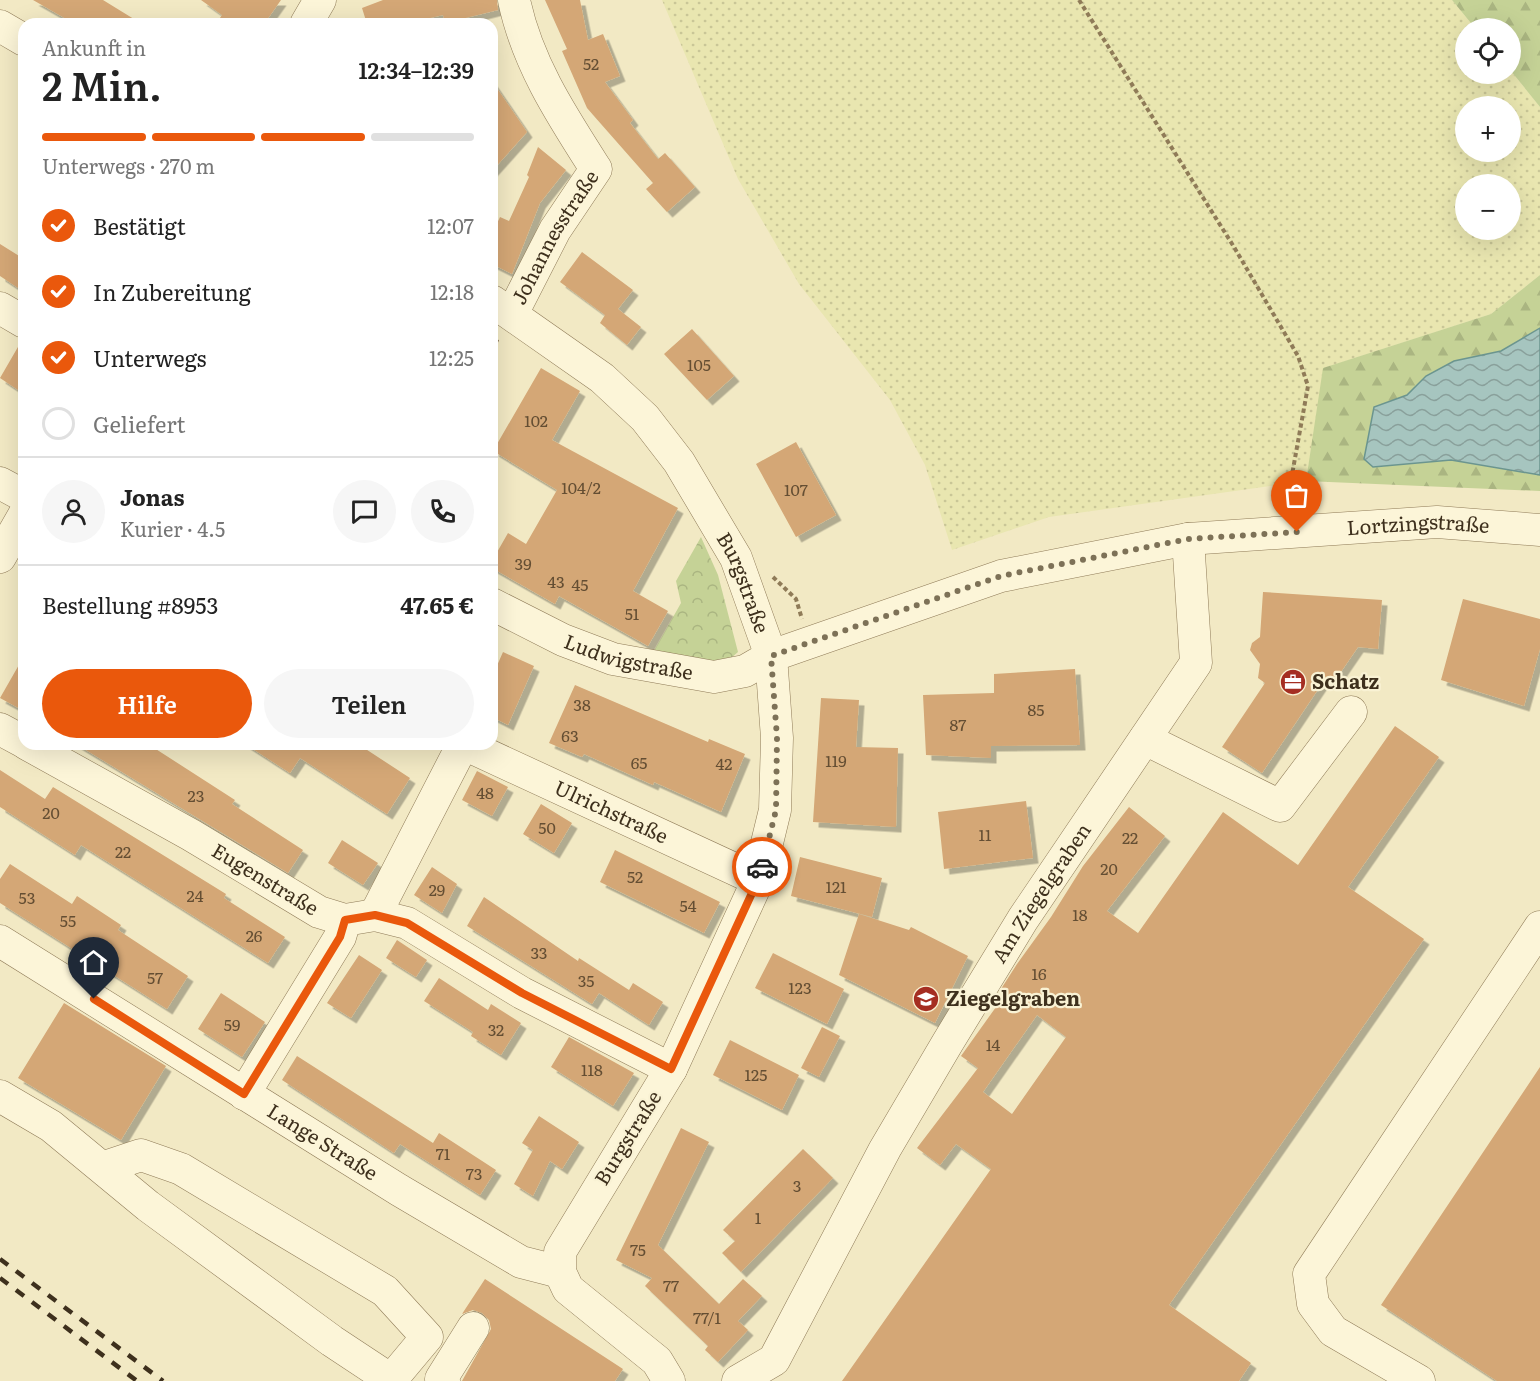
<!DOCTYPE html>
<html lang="de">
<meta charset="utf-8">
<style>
:root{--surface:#fff;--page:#f6f6f6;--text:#222;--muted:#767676;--line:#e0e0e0;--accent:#ea580c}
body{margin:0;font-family:Literata,serif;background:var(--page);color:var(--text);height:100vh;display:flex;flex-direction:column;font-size:22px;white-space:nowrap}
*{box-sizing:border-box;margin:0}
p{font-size:20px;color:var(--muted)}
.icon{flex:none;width:33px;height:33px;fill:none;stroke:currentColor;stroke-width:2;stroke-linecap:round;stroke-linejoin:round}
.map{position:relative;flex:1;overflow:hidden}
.details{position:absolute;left:18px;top:18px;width:480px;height:732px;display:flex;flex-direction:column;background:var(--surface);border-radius:18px;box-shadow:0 6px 24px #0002}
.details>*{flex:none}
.tools{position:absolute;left:1455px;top:18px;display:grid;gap:12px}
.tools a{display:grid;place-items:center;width:66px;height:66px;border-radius:50%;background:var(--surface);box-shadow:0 6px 24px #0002;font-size:30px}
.pin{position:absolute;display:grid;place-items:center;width:51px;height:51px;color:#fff;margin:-62px -26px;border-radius:50% 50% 50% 0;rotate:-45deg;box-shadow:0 0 6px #0007}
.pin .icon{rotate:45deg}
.courier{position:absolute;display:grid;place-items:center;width:60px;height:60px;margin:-30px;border:4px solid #ea580c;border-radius:50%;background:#fff;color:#222;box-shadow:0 2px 8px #0007}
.summary em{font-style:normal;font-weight:600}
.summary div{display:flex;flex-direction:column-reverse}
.summary{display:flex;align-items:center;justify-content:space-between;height:102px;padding:0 24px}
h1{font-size:39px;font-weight:600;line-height:45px}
.bar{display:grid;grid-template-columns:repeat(4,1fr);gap:9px 6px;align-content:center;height:72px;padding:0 24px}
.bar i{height:8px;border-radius:4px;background:var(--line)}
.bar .selected{background:var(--accent)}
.bar p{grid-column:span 4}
.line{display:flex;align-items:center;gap:15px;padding:0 24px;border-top:2px solid var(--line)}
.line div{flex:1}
.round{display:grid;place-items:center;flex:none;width:63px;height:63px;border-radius:32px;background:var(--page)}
ol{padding:0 24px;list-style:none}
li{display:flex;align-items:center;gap:18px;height:66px}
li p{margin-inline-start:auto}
li .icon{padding:6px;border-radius:50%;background:var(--accent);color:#fff;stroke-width:4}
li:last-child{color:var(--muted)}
li i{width:33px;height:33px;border:3px solid var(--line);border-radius:50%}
.button{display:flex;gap:12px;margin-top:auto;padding:12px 24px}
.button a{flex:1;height:69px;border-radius:36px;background:var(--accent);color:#fff;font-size:24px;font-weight:600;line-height:69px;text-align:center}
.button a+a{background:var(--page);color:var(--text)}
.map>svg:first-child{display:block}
.farmland{fill:url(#farmland-dots);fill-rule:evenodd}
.forest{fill:url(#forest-firs)}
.park{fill:url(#park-crowns)}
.water{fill:url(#water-waves);stroke:#6b958f;stroke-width:1.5}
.building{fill:#d4a776;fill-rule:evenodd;filter:url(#shadow)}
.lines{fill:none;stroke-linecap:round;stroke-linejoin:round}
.minor-casing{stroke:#8f7b58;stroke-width:33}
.path{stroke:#8f7b58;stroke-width:4;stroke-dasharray:4.5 3;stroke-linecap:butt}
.minor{stroke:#fcf5d8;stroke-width:32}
.rail{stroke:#3e301d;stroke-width:4.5;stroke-dasharray:10 10;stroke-linecap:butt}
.done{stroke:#7d7157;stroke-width:6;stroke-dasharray:0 10.8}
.route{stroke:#ea580c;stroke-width:8}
.labels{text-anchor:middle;stroke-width:4.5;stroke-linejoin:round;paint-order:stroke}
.number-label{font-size:16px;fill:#644e33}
.street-label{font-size:20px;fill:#3e301d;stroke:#f9f2d4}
.poi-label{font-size:20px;font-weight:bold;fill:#3e301d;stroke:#f9f2d4;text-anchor:start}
</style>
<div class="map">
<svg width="1540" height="1381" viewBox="0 0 1540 1381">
<defs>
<pattern id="farmland-dots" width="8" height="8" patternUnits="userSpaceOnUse" patternTransform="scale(1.5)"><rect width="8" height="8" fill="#e9e6b0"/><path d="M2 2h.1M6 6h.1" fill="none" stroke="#c9c697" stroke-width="1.8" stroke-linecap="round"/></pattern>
<pattern id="forest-firs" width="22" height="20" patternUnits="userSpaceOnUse" patternTransform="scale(1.5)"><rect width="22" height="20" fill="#c5d296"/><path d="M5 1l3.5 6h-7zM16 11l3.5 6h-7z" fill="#aab581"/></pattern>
<pattern id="park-crowns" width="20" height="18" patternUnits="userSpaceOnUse" patternTransform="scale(1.5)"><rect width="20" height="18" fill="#c5d296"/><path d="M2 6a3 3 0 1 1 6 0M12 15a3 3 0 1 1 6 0" fill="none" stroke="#aab581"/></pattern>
<pattern id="water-waves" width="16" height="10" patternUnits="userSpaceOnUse" patternTransform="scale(1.5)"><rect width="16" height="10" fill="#a6c5bf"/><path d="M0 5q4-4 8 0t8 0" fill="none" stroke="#89a09b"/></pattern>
<filter id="shadow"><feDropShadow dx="5.5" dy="5.5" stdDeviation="0" flood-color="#0004"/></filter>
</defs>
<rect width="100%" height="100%" fill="#f2e9c4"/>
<path class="farmland" d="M662,0H1452L1475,28H1466V74H1510L1511,71L1540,107V275L1491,314L1324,368L1306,481L1049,517L952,550L925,465L890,400L799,284L738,179ZM1466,106H1510V152H1466ZM1466,184H1510V230H1466Z"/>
<path class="forest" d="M1452,0H1540V107L1511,71L1510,28H1475Z
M1540,275V328L1501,351L1454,361L1426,376L1407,395L1374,407L1373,467L1451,460L1540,475V491L1306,481L1323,368L1491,314Z"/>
<path class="park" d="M701,537L718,575L738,652C713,677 683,662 651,656L681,603L676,581Z"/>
<path class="water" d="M1540,328V475L1451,460L1373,467L1364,459L1374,407L1407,395L1426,376L1454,361L1501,351Z"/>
<path class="building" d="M33,0H103L142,24H75Z
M201,0H281L264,24H216L222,15Z
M383,0H497L498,10L445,23L443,15L404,24H367L362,8Z
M545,0H580L588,40L603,34L620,76L605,82L633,120L630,123L658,159L665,153L695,187L667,212L646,189L653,183L587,108L562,51L567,49Z
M492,81L527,132L492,171Z
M538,147L566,170L540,203L512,274L492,264V234L500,217L509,221L529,177L527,175Z
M0,244L24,259V292L0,276Z
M582,252L633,290L618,309L641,327L627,345L600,323L605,315L560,282Z
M692,329L734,376L707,400L664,354Z
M22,340H24V394L0,378Z
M541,368L580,391L552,440L678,508L633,591L668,611L648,646L559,596L555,604L492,568V561L508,533L526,544L557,490L493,451Z
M796,442L836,515L796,537L756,464Z
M1263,592L1382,600L1378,649L1358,647L1334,682L1327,676L1262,773L1222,747L1265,683L1258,678L1260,664L1250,650L1252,643L1260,637Z
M1463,599L1540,619V649L1524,706L1441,680Z
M503,652L534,666L508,725L492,717V677Z
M24,656V711L0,698Z
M1075,669L1080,745L991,746V758L926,755L923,695L994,693V674Z
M575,685L708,742L709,739L745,754L721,812L654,782L653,785L584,754L582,757L549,743Z
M821,698L859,700L856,747L898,748L896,827L813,822Z
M1395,726L1439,757L1348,887L1424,939L1169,1305L1251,1363L1239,1381H842L991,1169L956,1144L940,1165L917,1148L978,1068L961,1056L1006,993L1001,989L1017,964L1051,917L1083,866L1129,807L1165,836L1107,911L1138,933L1223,812L1298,865ZM1037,1015L1066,1037L1012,1114L983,1092Z
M76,744H148L235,800L232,804L303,850L288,873Z
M245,744H358L410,778L387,814L300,758L290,773Z
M0,770L45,799L53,787L226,894L224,898L285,937L268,963L81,845L75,855L0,807Z
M477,771L508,787L492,816L462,800Z
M1026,801L1033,858L944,869L938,812Z
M541,804L572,823L554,853L523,834Z
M342,840L378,863L363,885L328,863Z
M615,850L720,902L704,933L600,882Z
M800,857L882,878L872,917L791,896Z
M10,864L72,904L77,896L121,925L118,930L188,976L167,1009L0,903V879Z
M432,867L457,884L442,913L414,895Z
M484,897L578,961L579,958L629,990L633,983L663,1002L649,1025L599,993L592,1004L467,926Z
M859,914L909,930L911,927L968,956L935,1023L839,975Z
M397,940L427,960L416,977L386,958Z
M773,953L844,989L827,1024L755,988Z
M359,955L382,970L351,1018L327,1003Z
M439,978L488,1010L491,1004L521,1023L501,1055L471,1036L473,1032L424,1001Z
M221,993L265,1022L242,1057L198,1029Z
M64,1003L166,1066L121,1140L18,1078Z
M822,1027L840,1036L819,1077L801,1068Z
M569,1037L634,1073L613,1106L551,1067Z
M730,1040L799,1075L782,1110L713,1075Z
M297,1056L433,1143L439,1133L496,1170L480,1195L400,1144L394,1153L282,1080Z
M1540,1067V1381H1497L1381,1305Z
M539,1116L579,1142L562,1169L550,1161L533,1196L514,1184L533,1150L522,1143Z
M681,1128L709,1142L658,1245L719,1304L743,1279L762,1296L738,1321L748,1330L718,1362L705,1350L708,1346L645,1286L652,1278L616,1260Z
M803,1149L833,1178L741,1272L722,1253L735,1241L723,1230Z
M485,1279L623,1369L615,1381H462L491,1329L489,1320L482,1313L473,1310L462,1314Z"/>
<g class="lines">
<g class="minor-casing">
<g id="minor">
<path d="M306,24L320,0"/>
<path d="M0,26L24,40"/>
<path id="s1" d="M492,301L602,378L645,418L679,462L736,558L771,656L777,738L775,810L758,880L671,1069L560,1252V1272L568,1289L657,1361L669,1381"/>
<path d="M0,308L24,322"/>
<path id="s2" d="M512,314L555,230L596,169C562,116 527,63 514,0"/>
<path d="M0,483L24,496"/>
<path d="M0,557L24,515"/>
<path id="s3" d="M492,604L563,640L613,659L714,677L745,671L771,656L1001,576L1188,539L1437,522L1540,530"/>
<path d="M0,729L24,742"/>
<path d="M1145,739L1280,806L1351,712"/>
<path id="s4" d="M27,744L191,835L319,912L345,920L375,915L407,923L522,993L671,1069"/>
<path id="s5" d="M464,744L758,880"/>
<path d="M375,915L463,744"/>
<path id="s6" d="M0,941L399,1190L521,1262L560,1272"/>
<path d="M244,1094L340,937L345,920"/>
<path d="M0,1096L51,1126L148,1206L332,1341L391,1380L427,1337L385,1291L181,1169L141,1155L102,1168"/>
<path d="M444,1381L441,1379L473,1328"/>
<path id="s7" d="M738,1381L774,1360L885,1149L948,1042L1023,919L1196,663L1188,539"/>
<path d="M1419,1381L1333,1331L1313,1304L1309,1274L1540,927"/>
</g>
</g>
<path class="path" d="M1079,0L1234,247L1298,356L1308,386L1288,497L1290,505
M492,350L498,338
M773,577L796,599L802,619"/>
<use href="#minor" class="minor"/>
<path class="rail" d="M0,1259L163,1381
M0,1278L137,1381"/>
</g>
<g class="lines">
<path class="done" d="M762,867L776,810L777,738L771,656L1001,576L1188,539L1297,532"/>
<path class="route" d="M94,999L244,1094L340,937L345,920L375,915L407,923L522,993L671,1069L758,880L762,867"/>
</g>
<defs>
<g id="office-disc" transform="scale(1.35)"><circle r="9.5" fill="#a52e22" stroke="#f9f2d4"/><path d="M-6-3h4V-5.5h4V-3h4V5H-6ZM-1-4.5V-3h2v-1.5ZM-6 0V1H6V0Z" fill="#fff"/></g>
<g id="school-disc" transform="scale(1.35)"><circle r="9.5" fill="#a52e22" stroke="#f9f2d4"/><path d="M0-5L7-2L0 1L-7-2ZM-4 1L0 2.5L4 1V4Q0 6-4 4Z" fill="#fff"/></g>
</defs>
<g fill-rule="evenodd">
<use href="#office-disc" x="1293" y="682"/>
<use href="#school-disc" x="926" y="999"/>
</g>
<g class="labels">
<g class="number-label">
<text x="591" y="70">52</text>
<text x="699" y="371">105</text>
<text x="536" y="427">102</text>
<text x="581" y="494">104/2</text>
<text x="796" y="496">107</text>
<text x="523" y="570">39</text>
<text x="556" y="588">43</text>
<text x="580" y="591">45</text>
<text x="632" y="620">51</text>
<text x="582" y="711">38</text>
<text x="1036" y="716">85</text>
<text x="958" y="731">87</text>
<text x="570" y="742">63</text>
<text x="836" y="767">119</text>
<text x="639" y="769">65</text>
<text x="724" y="770">42</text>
<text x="485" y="799">48</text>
<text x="196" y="802">23</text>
<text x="51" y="819">20</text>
<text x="547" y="834">50</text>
<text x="985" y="841">11</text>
<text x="1130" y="844">22</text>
<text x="123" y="858">22</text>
<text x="1109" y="875">20</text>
<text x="635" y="883">52</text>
<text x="836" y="893">121</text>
<text x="437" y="896">29</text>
<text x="195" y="902">24</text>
<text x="27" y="904">53</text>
<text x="688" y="912">54</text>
<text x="1080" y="921">18</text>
<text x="68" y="927">55</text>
<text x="254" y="942">26</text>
<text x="539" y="959">33</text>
<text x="1039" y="980">16</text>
<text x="155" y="984">57</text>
<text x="586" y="987">35</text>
<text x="800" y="994">123</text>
<text x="232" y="1031">59</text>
<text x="496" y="1036">32</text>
<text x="993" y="1051">14</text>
<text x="592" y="1076">118</text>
<text x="756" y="1081">125</text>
<text x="443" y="1160">71</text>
<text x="474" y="1180">73</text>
<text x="797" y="1192">3</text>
<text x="758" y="1224">1</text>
<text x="638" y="1256">75</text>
<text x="671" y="1292">77</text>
<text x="707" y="1324">77/1</text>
</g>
<g class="street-label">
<text dy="7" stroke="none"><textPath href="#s2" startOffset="88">Johannesstraße</textPath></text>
<text dy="7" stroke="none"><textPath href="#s3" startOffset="962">Lortzingstraße</textPath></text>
<text dy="7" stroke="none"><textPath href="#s1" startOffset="386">Burgstraße</textPath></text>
<text dy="7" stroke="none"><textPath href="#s3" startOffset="148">Ludwigstraße</textPath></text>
<text dy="7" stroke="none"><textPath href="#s5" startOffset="162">Ulrichstraße</textPath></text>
<text dy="7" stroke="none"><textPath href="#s4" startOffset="274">Eugenstraße</textPath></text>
<text dy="7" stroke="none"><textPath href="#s7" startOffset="580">Am Ziegelgraben</textPath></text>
<text transform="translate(628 1138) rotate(-58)" y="7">Burgstraße</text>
<text dy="7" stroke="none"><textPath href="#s6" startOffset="380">Lange Straße</textPath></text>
</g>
<g class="poi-label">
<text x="1312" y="689">Schatz</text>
<text x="946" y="1006">Ziegelgraben</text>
</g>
</g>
</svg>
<div class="tools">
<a><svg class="icon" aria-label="locate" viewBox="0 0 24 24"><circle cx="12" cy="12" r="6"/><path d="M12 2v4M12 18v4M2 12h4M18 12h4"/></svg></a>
<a>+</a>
<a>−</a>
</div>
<div class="pin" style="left:1297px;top:532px;background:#ea580c"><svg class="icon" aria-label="bag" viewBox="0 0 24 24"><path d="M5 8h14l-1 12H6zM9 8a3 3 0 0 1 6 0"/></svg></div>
<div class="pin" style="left:94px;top:999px;background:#1f2937"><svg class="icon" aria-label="home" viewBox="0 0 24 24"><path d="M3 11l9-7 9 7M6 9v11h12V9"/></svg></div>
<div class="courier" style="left:762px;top:867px"><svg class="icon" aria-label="car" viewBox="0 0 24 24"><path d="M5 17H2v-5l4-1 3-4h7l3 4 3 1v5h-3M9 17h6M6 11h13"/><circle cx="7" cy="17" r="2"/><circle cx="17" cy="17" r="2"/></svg></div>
<section class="details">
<div class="summary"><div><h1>2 Min.</h1><p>Ankunft in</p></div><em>12:34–12:39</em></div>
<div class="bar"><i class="selected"></i><i class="selected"></i><i class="selected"></i><i></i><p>Unterwegs · 270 m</p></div>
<ol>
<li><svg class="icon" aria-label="check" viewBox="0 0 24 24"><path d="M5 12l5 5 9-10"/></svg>Bestätigt<p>12:07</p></li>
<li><svg class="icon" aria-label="check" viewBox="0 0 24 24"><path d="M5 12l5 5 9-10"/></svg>In Zubereitung<p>12:18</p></li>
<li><svg class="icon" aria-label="check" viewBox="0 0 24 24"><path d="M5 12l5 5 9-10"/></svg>Unterwegs<p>12:25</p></li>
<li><i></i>Geliefert</li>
</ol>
<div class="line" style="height:108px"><a class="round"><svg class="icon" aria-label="person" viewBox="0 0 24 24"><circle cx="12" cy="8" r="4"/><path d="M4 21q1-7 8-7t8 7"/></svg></a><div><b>Jonas</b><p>Kurier · 4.5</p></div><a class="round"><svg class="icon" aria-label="chat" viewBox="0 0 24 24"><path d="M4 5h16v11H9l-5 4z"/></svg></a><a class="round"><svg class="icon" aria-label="phone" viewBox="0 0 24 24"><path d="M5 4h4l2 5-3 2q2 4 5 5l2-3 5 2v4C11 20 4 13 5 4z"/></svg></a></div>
<div class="line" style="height:78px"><div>Bestellung #8953</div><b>47.65 €</b></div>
<div class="button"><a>Hilfe</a><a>Teilen</a></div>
</section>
</div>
